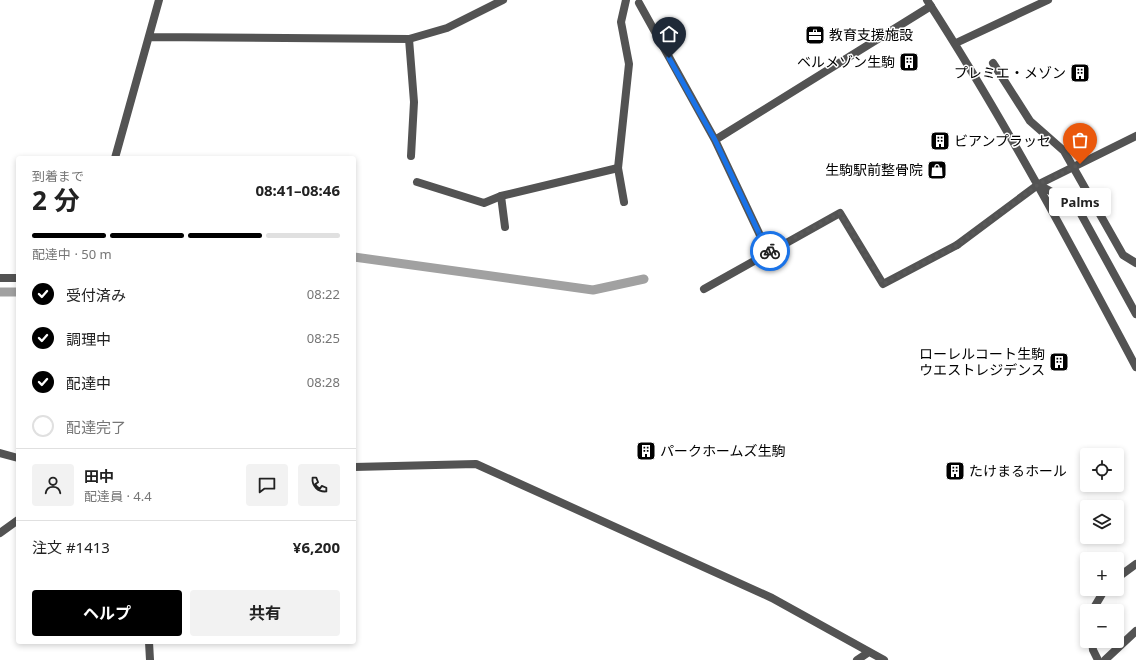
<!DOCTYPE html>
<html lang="ja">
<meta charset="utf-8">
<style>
:root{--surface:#fff;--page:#f2f2f2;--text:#222;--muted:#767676;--line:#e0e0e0;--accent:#000}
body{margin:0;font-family:"Noto Sans","Noto Sans JP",sans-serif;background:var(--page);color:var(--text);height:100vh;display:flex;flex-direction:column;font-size:15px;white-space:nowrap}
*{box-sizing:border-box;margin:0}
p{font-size:13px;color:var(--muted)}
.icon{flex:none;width:22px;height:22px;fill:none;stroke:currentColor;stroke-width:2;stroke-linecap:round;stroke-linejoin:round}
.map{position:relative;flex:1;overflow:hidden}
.panel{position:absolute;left:16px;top:156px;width:340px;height:488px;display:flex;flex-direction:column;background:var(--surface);border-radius:4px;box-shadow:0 2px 6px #0003}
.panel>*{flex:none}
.tools{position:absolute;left:1080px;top:448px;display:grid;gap:8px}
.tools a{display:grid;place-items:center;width:44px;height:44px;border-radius:4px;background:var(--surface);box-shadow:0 2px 6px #0003;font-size:20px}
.pin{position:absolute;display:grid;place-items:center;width:34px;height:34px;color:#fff;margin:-41px -17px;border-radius:50% 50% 50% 0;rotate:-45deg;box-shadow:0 0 4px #0007}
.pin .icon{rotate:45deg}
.courier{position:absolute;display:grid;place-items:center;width:40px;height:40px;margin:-20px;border:3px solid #1a73e8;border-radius:50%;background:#fff;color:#222;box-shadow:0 1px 5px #0007}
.bubble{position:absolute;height:28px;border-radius:4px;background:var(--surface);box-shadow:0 2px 6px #0003;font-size:13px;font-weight:700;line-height:28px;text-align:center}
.overview em{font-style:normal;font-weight:700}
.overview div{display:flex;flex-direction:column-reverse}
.overview{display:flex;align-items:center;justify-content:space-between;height:68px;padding:0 16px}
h1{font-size:26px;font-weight:700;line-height:30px}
.bar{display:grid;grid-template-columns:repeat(4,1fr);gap:6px 4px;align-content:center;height:48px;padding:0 16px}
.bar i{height:5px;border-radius:3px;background:var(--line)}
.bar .current{background:var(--accent)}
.bar p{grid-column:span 4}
.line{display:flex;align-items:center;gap:10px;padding:0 16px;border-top:1px solid var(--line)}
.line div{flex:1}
.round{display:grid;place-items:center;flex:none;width:42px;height:42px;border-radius:4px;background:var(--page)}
ol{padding:0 16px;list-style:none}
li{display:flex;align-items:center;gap:12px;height:44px}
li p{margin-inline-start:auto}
li .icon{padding:4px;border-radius:50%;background:var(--accent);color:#fff;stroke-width:4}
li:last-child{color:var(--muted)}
li i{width:22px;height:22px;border:2px solid var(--line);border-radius:50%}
.button{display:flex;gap:8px;margin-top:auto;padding:8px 16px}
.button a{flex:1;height:46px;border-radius:4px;background:var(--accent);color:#fff;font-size:16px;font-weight:700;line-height:46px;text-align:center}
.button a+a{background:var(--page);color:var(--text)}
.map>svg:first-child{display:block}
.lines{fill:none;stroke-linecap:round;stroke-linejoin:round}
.stream{stroke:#a1a1a1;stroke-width:9}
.service{stroke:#535353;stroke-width:8}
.pedestrian{stroke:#535353;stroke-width:8}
.minor{stroke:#535353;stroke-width:8}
.tertiary{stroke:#535353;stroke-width:8}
.pedestrian-bridge{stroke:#535353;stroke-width:8}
.done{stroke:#595959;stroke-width:4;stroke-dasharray:0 7.2}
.route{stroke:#1a73e8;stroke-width:5}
.labels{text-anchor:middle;stroke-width:3;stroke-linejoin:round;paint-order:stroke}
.poi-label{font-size:14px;fill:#000;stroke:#fff;text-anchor:start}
</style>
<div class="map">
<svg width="1136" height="660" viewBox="0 0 1136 660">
<rect width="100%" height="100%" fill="#fff"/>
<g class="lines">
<path class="stream" d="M354,257L593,290L644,279
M0,292H18"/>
<path class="service" d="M409,39L414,102L411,156
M417,182L484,203L501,196L618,168"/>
<path class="pedestrian" d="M1117,578L1136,564
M1092,611L1105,589
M1092,641L1093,650L1098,660"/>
<path class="minor" d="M639,3L715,140L768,252
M149,37L409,39L447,28L503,0
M956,43L1048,0
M715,140L931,6
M115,158L159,0
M501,196L505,227
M624,202L618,168L629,64L621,22L626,0
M0,278H18
M704,289L840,213L883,284L957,245
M0,453L18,458
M354,467L476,464L772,598L884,660
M0,533L18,520
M149,642L150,660
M857,660L869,652"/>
<path class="tertiary" d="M927,0C1004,119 1070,243 1136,367
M1039,185L1076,205L1136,314
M957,245L1039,184L1136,136
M1105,660L1136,631"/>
<path class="pedestrian-bridge" d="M993,63L1030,121L1064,151L1123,255L1136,263"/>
</g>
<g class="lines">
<path class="done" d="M770,251L840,213L883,284L957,245L1039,184L1080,164"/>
<path class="route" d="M669,58L715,140L768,252L770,251"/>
</g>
<defs>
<g id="office-square" transform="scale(1)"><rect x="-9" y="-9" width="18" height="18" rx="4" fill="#000" stroke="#fff"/><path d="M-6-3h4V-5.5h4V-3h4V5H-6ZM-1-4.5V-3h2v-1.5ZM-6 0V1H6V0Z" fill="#fff"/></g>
<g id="building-square" transform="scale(1)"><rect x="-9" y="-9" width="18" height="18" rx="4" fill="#000" stroke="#fff"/><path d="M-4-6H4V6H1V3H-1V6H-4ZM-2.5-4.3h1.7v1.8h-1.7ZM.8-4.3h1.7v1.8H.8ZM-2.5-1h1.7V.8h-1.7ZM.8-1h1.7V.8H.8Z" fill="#fff"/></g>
<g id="shop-square" transform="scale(1)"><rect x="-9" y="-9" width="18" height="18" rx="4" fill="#000" stroke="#fff"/><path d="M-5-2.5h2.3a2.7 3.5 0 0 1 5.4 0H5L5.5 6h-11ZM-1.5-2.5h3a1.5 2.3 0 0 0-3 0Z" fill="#fff"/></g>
</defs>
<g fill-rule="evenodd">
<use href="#office-square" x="815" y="35"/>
<use href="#building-square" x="909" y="62"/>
<use href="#building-square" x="1080" y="73"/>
<use href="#building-square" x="940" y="141"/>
<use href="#shop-square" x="937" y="170"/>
<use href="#building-square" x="1059" y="362"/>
<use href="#building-square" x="646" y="451"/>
<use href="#building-square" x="955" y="471"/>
</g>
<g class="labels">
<g class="poi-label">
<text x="829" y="40">教育支援施設</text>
<text x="895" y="67" text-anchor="end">ベルメゾン生駒</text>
<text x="1066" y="78" text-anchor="end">プレミエ・メゾン</text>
<text x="954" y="146">ビアンプラッセ</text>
<text x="923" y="175" text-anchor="end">生駒駅前整骨院</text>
<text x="1045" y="359" text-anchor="end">ローレルコート生駒<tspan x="1045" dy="16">ウエストレジデンス</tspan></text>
<text x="660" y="456">パークホームズ生駒</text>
<text x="969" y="476">たけまるホール</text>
</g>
</g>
</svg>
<div class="tools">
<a><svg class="icon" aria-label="locate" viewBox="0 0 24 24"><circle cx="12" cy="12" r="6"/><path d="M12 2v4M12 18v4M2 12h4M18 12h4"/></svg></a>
<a><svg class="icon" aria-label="layers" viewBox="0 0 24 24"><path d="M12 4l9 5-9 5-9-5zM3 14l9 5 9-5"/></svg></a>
<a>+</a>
<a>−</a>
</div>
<div class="pin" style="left:1080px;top:164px;background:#ea580c"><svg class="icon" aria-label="bag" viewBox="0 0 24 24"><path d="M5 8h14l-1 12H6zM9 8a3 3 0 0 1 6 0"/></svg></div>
<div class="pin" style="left:669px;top:58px;background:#1f2937"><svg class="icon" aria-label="home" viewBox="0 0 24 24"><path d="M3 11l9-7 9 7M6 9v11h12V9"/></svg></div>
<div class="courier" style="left:770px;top:251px"><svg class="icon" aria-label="bike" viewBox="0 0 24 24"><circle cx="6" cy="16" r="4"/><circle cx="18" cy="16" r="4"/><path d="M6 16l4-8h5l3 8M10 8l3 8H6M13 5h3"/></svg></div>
<div class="bubble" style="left:1049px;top:188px;width:62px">Palms</div>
<section class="panel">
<div class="overview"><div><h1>2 分</h1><p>到着まで</p></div><em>08:41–08:46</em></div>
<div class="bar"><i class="current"></i><i class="current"></i><i class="current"></i><i></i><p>配達中 · 50 m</p></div>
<ol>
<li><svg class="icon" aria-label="check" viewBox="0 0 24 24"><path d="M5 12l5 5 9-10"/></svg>受付済み<p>08:22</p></li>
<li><svg class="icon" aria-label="check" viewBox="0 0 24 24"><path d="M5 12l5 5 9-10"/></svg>調理中<p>08:25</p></li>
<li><svg class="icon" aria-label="check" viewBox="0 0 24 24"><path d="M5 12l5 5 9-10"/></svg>配達中<p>08:28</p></li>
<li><i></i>配達完了</li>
</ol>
<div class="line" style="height:72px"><a class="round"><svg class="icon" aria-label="person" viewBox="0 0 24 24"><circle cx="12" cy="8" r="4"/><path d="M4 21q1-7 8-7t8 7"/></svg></a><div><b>田中</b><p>配達員 · 4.4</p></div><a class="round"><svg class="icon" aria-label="chat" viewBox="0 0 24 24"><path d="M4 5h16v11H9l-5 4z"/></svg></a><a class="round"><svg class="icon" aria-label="phone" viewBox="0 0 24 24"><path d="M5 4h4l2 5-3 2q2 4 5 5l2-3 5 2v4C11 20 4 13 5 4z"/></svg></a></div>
<div class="line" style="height:52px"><div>注文 #1413</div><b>¥6,200</b></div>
<div class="button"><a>ヘルプ</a><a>共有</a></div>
</section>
</div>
